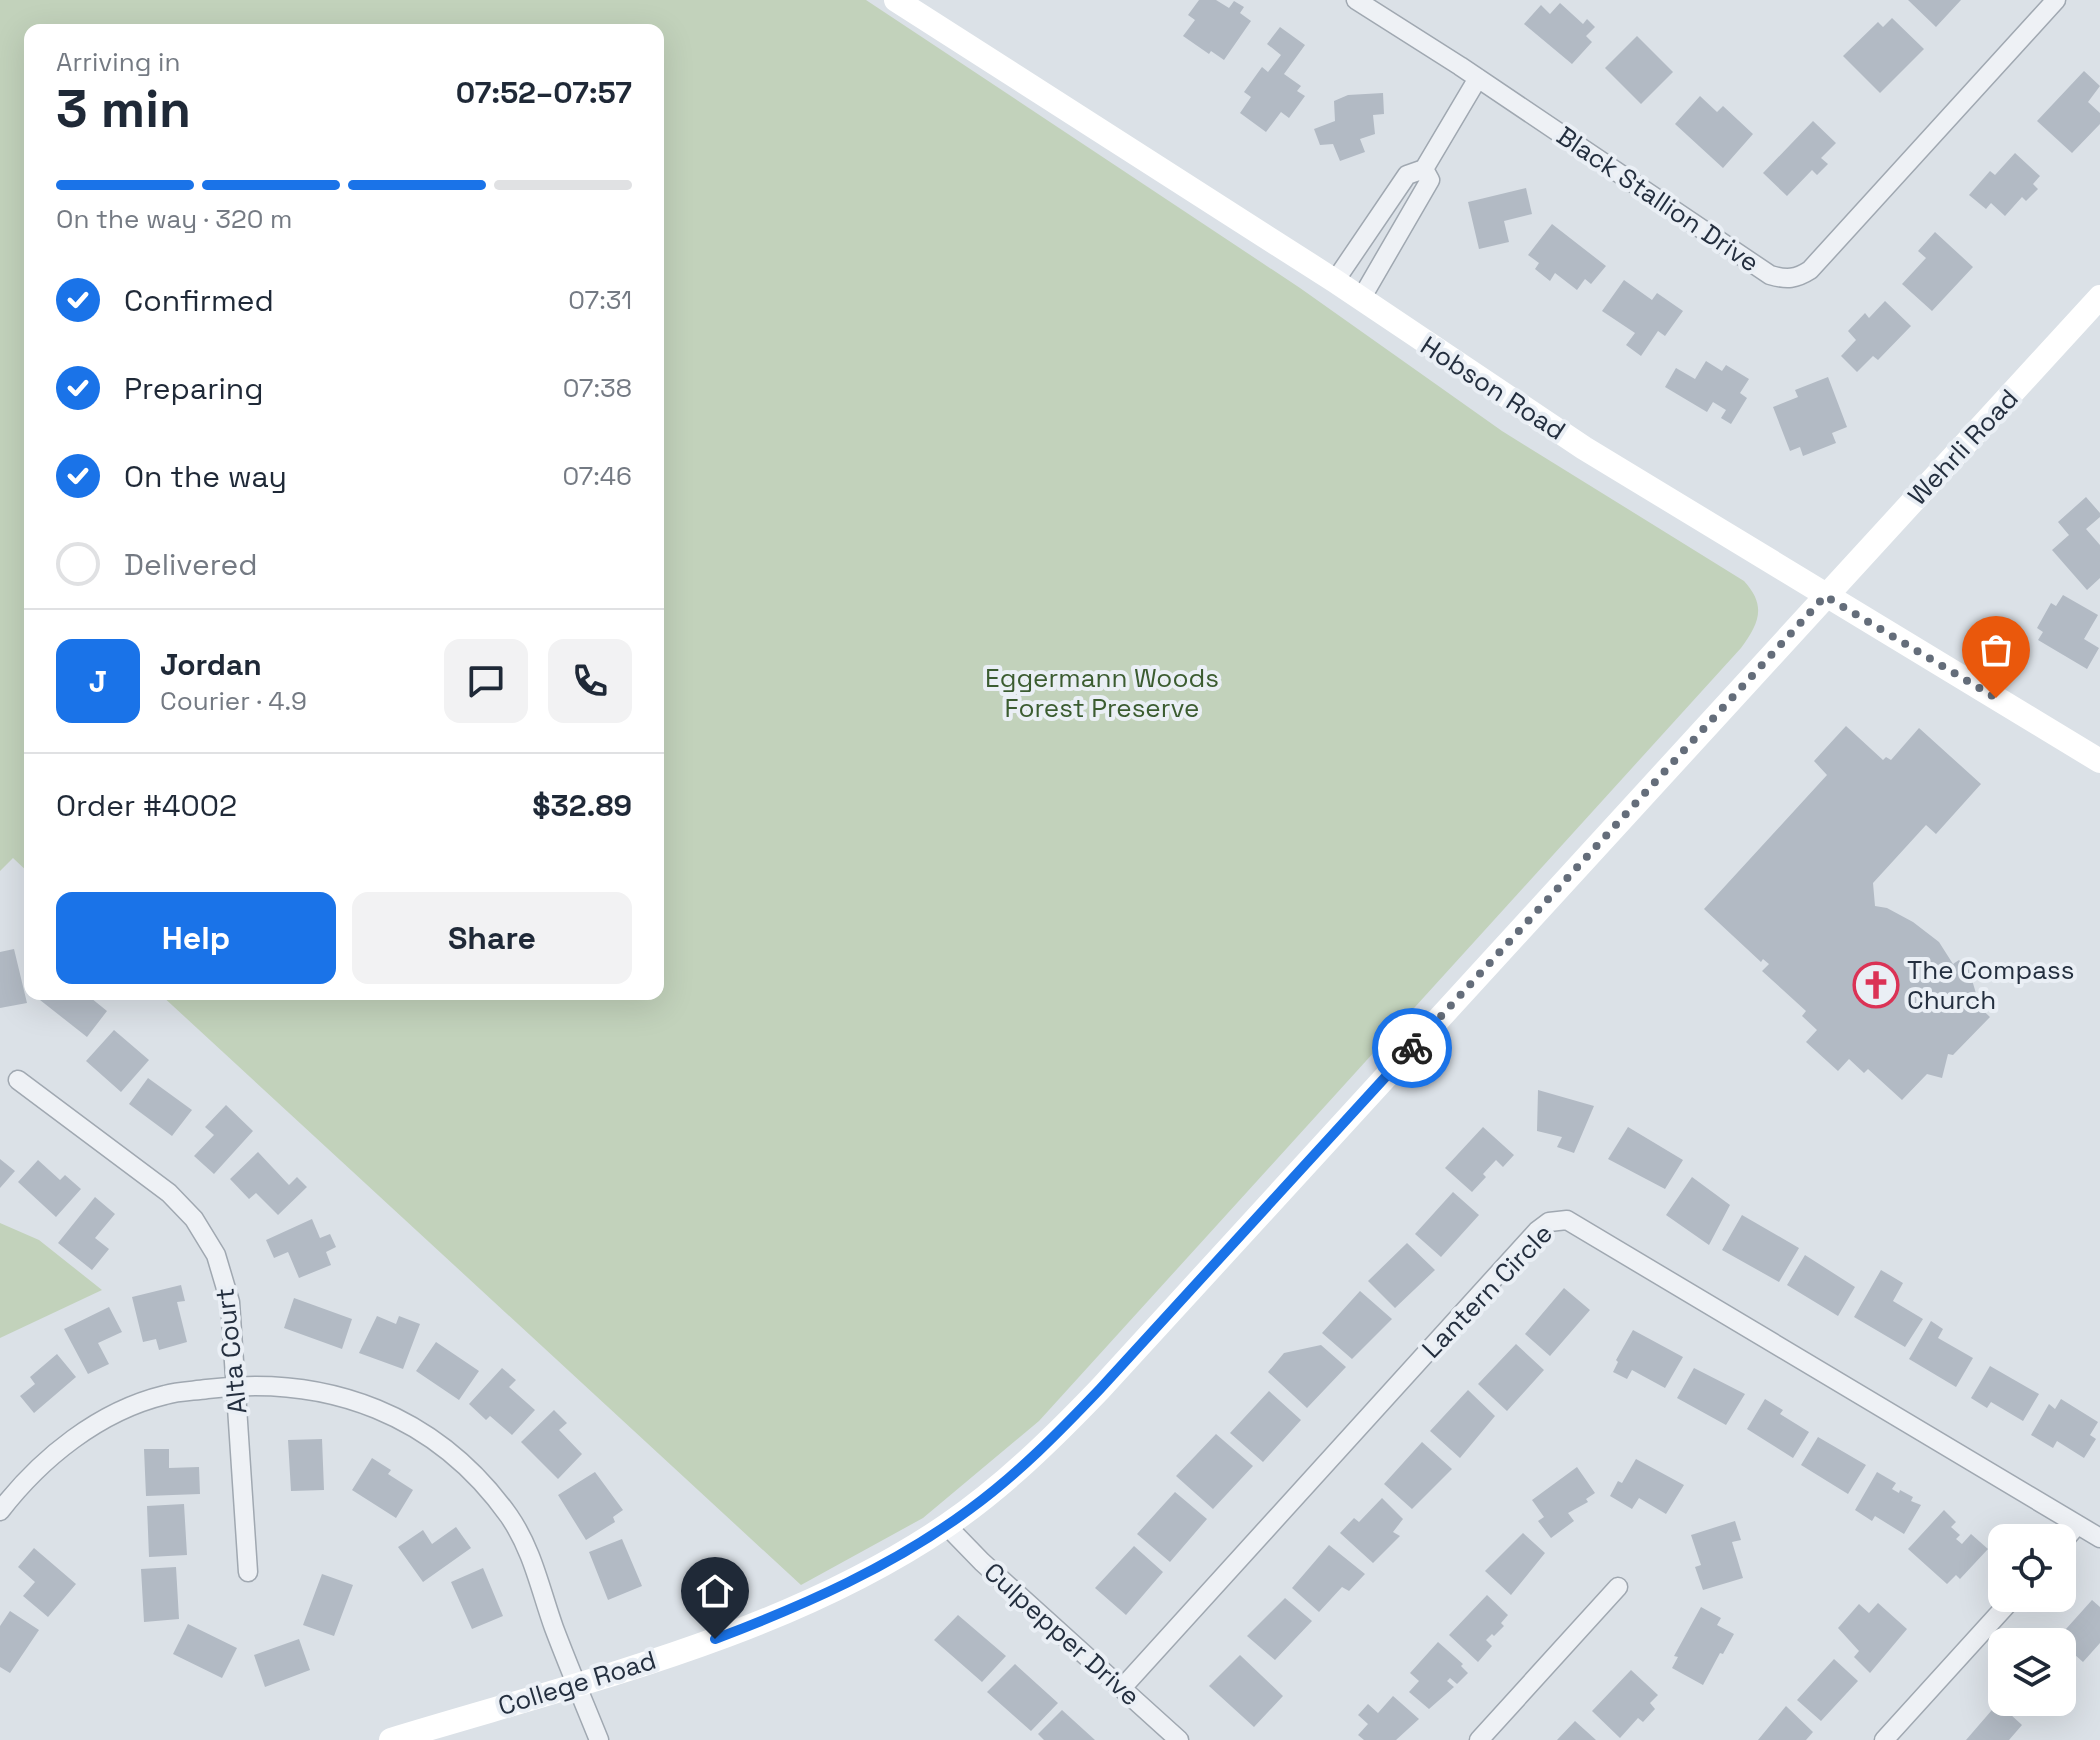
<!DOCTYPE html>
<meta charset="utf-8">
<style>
:root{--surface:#fff;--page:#f2f2f3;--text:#1f2937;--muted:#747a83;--line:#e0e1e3;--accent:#1a73e8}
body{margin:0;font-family:"Space Grotesk",sans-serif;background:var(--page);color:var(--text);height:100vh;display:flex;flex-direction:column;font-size:30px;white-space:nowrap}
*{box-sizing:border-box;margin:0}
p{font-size:26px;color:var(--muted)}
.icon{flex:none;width:44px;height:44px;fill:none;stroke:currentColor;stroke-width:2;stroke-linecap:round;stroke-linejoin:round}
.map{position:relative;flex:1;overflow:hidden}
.details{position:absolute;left:24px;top:24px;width:640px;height:976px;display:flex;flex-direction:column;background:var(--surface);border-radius:16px;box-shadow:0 8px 32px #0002}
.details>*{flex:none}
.buttons{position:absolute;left:1988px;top:1524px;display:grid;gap:16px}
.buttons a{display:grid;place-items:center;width:88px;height:88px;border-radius:16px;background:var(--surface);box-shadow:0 8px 32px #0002;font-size:40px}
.pin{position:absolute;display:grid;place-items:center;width:68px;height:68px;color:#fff;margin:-82px -34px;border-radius:50% 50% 50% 0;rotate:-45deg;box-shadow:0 0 8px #0007}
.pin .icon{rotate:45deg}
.courier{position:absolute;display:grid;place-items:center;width:80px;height:80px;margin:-40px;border:6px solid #1a73e8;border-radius:50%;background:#fff;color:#222;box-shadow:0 2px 10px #0007}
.overview em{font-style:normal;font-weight:600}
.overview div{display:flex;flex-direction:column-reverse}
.overview{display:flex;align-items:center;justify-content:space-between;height:136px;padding:0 32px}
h1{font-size:52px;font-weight:600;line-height:60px}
.bar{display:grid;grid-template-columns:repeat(4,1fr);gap:12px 8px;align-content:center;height:96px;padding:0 32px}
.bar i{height:10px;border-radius:6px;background:var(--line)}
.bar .current{background:var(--accent)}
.bar p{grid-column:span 4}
.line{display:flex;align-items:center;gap:20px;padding:0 32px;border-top:2px solid var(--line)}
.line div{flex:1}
.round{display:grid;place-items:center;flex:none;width:84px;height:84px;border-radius:16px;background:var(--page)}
ol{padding:0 32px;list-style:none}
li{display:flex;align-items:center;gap:24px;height:88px}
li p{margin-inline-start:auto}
li .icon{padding:8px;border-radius:50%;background:var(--accent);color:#fff;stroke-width:4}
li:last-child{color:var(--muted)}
li i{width:44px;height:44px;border:4px solid var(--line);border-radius:50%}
.action{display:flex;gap:16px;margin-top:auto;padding:16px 32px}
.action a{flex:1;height:92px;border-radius:16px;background:var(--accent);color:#fff;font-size:32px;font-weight:600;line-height:92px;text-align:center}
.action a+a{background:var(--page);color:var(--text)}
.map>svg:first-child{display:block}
.green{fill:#c2d2bb}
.building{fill:#b2bac4}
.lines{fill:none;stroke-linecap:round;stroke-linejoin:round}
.minor-casing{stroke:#a0a8b1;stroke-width:21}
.minor{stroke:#eef1f5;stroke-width:18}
.secondary{stroke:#fff;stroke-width:24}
.done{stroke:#646d7a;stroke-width:8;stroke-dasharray:0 14.4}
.route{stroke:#1a73e8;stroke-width:10}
.labels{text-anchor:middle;stroke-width:8;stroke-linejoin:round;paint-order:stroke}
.street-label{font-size:26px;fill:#242f3f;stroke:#eaeff5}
.park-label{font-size:26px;fill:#3b5c30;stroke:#eaeff5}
.poi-label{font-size:26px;fill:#242f3f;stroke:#eaeff5;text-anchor:start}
</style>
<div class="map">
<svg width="2100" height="1740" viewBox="0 0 2100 1740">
<rect width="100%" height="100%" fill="#dbe1e7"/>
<path class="green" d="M0,0H866L1300,288L1502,431L1744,581C1767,606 1759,623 1741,648L1039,1421L923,1518L801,1585L160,994H658V30H30V874L13,858L0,871Z
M0,1223L39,1240L102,1290L0,1338Z"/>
<path class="building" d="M1199,0H1216L1229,8L1234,1L1244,7L1240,13L1251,21L1224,60L1211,51L1209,54L1183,36L1195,20L1188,15Z
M1908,0H1961L1936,27Z
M1560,3L1583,24L1587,19L1595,27L1586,36L1592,42L1572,64L1524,24L1541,5L1550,14Z
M1892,18L1924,49L1880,93L1843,56L1878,22L1883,27Z
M1280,27L1305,45L1284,74L1301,86L1297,91L1305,96L1289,118L1281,112L1266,132L1240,113L1251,97L1244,92L1262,67L1268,72L1281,55L1267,44Z
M1637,36L1673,72L1641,104L1605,68Z
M2084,71L2100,86L2088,102L2100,113V124L2072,153L2037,121Z
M1383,93L1384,114L1373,115L1375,134L1360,139L1365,152L1340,161L1333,144L1320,145L1314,129L1335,121L1334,101L1348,95Z
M1700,96L1717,112L1723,106L1753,134L1723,168L1675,124Z
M1813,121L1836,143L1821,158L1828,164L1817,175L1812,170L1787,196L1763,173Z
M2015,153L2040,176L2033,184L2038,189L2026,201L2022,197L2005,216L1991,203L1986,209L1969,195L1990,171L1995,175Z
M1526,188L1532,214L1504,221L1509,242L1479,249L1468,202Z
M1552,224L1606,266L1591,284L1585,279L1577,290L1555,273L1550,281L1535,269L1539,263L1528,255Z
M1935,232L1973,267L1932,311L1902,284L1926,258L1918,251Z
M1624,280L1652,300L1657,293L1683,311L1665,336L1658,331L1641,356L1626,345L1635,333L1602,311Z
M1885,301L1911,326L1878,360L1873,356L1857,372L1841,356L1856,340L1848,331L1865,313L1869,318Z
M1706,361L1722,371L1726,365L1749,379L1740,393L1747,398L1731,424L1721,418L1726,410L1713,402L1707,412L1665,387L1676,368L1695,379Z
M1828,377L1847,427L1832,433L1836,443L1803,456L1800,447L1790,451L1773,407L1798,397L1795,390Z
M2086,497L2100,513V517L2086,529L2100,545V578L2087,590L2052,550L2069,535L2058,522Z
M2063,595L2098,615L2084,639L2099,648L2087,669L2038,640L2043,632L2037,628L2051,603L2056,606Z
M1846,726L1883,760L1886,757L1891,760L1919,728L1981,784L1936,834L1926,825L1873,883L1875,906L1887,908L1913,922L1939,942L1953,964L1959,960L1969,970L1978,1000L1974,1002L1990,1017L1953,1055L1948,1054L1942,1078L1927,1074L1902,1100L1868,1069L1864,1073L1849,1059L1838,1071L1806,1042L1817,1030L1802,1016L1806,1011L1762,971L1769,964L1763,959L1761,962L1704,909L1827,775L1814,761Z
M14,949L27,1003L0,1008V952Z
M44,994H86L107,1011L87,1037L40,1000Z
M114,1030L149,1060L121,1092L86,1061Z
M148,1078L192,1110L172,1136L129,1104Z
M1538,1090L1594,1106L1574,1153L1557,1147L1562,1137L1537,1131Z
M226,1105L253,1131L214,1174L194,1156L214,1135L205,1127Z
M1483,1127L1514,1155L1503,1167L1496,1160L1483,1174L1486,1177L1472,1192L1445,1168Z
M1628,1127L1683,1160L1665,1189L1608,1159Z
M258,1152L289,1185L297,1177L307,1187L278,1215L256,1193L249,1199L230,1179Z
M0,1159L15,1171L0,1188Z
M38,1160L60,1180L65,1175L81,1189L56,1217L18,1182Z
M1692,1177L1730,1205L1709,1245L1666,1215Z
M1453,1192L1479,1215L1441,1257L1415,1234Z
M95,1197L115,1214L95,1238L109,1249L92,1270L58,1243Z
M1742,1215L1799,1248L1779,1282L1722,1250Z
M312,1219L320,1238L330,1234L336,1247L326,1252L331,1265L299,1278L288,1252L274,1258L266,1240Z
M1407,1243L1435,1270L1395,1308L1368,1281Z
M1805,1255L1855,1287L1838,1316L1787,1285Z
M1881,1270L1903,1283L1893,1301L1923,1319L1905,1347L1854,1317Z
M181,1285L185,1301L177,1302L187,1342L159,1350L156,1339L143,1342L132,1297Z
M1564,1288L1590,1310L1550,1356L1525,1334Z
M1360,1291L1392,1319L1352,1359L1322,1333Z
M294,1298L352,1319L342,1349L284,1328Z
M109,1307L122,1332L98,1343L109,1364L88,1374L64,1329Z
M377,1316L396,1324L399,1316L420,1324L403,1369L359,1353Z
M1931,1321L1943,1329L1938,1338L1973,1358L1956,1387L1909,1359Z
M1633,1330L1683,1357L1665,1388L1632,1370L1627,1379L1613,1372L1618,1362L1616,1360Z
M436,1342L479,1371L459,1400L416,1371Z
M1516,1344L1544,1370L1507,1411L1478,1384Z
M1321,1345L1346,1367L1307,1408L1268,1372L1284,1353Z
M57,1354L76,1377L34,1413L20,1396L35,1384L30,1377Z
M1990,1366L2039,1394L2023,1421L1991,1402L1987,1408L1971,1398Z
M502,1368L516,1380L509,1387L535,1410L512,1435L490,1416L486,1420L469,1404Z
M1694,1368L1745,1394L1726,1425L1677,1398Z
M1468,1390L1495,1416L1460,1458L1430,1431Z
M1269,1391L1301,1420L1263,1462L1230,1433Z
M1765,1399L1783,1410L1780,1414L1809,1432L1793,1458L1747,1429Z
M2061,1399L2098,1422L2090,1435L2096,1439L2084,1458L2057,1441L2053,1448L2031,1435L2049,1404L2055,1409Z
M554,1410L567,1423L559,1430L582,1454L558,1479L521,1442Z
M1216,1434L1253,1466L1213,1509L1176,1476Z
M1818,1437L1866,1465L1848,1494L1801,1465Z
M322,1439L324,1490L291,1491L288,1440Z
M1422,1442L1452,1469L1412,1509L1384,1484Z
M144,1449H169V1468L199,1467L200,1494L146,1496Z
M372,1458L391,1470L388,1474L413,1490L396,1518L352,1490Z
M1636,1459L1684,1485L1666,1514L1639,1498L1632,1509L1610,1496L1618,1481L1622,1483Z
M1577,1467L1595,1493L1586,1499L1588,1502L1568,1513L1574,1521L1551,1538L1538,1521L1544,1517L1532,1500Z
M595,1472L623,1510L613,1517L615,1522L586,1540L558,1495Z
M1877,1472L1896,1483L1892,1489L1899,1493L1900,1490L1913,1497L1911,1501L1921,1505L1904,1534L1875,1516L1872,1521L1855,1510Z
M1175,1492L1207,1519L1170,1562L1137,1534Z
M1382,1498L1403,1519L1393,1532L1400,1536L1373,1563L1340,1533L1354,1518L1359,1522Z
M184,1504L187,1555L149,1557L147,1506Z
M1944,1510L1956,1522L1951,1527L1960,1535L1956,1539L1962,1544L1971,1534L1988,1549L1960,1579L1956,1575L1947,1584L1908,1549Z
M1735,1521L1741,1540L1732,1542L1743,1578L1703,1590L1695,1567L1701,1565L1691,1535Z
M456,1527L471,1548L423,1582L398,1547L423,1530L432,1544Z
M1523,1533L1545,1553L1511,1595L1485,1571Z
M622,1539L642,1586L608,1600L589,1552Z
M1329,1545L1365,1574L1349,1591L1342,1587L1319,1612L1292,1588Z
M1134,1546L1163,1572L1126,1615L1095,1588Z
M34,1548L76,1584L48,1617L23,1596L35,1582L18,1567Z
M176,1567L179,1619L144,1622L141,1569Z
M483,1568L503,1616L472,1629L451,1582Z
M322,1574L353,1585L334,1636L303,1625Z
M1487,1595L1508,1615L1501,1623L1504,1626L1494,1636L1492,1634L1486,1640L1492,1646L1478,1662L1449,1635Z
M1285,1598L1312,1621L1275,1660L1247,1636Z
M2092,1600L2100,1607V1643L2083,1662L2057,1639Z
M1878,1603L1907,1629L1870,1673L1854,1657L1859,1651L1838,1628L1859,1604L1869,1613Z
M1701,1607L1721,1618L1717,1625L1734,1634L1723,1654L1720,1653L1703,1685L1672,1668L1678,1657L1674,1656Z
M10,1611L39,1630L10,1673L0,1667V1626Z
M958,1615L1006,1656L982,1682L934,1640Z
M188,1624L237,1648L222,1678L173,1654Z
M299,1639L310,1670L265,1687L254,1655Z
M1438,1642L1463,1664L1461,1666L1468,1673L1457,1684L1450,1678L1447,1681L1454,1687L1429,1709L1409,1692L1419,1681L1410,1673Z
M1240,1655L1283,1696L1254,1727L1209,1686Z
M1834,1659L1858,1681L1821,1721L1797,1700Z
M1015,1664L1058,1703L1031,1731L987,1692Z
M1631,1670L1658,1695L1650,1703L1655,1709L1643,1722L1638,1718L1620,1738L1592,1711Z
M1393,1696L1419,1719L1396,1740H1364L1358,1735L1368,1724L1358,1715L1368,1704L1378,1713Z
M1998,1703L2022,1725L2009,1740H1966Z
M1786,1706L1813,1732L1806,1740H1758Z
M1062,1710L1095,1740H1044L1038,1734Z
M1575,1721L1596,1740H1557Z"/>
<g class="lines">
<g class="minor-casing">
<path id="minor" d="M1356,0L1460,66L1770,275C1787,280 1796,279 1810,270L2056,0
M1335,281L1407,175L1424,169L1478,78
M1361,299L1430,180L1424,169
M18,1080L169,1193L194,1219L216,1255L230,1302L248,1572
M0,1511C41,1458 99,1411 165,1395C179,1391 194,1391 207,1389C328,1374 437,1415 509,1516C533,1551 540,1589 554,1628C568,1665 584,1703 599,1740
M947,1526L982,1562L1179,1740
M2062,1543L2077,1525
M1122,1688L1537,1231L1549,1222L1567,1220L2100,1538
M1479,1740L1618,1587
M1884,1740L2013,1598"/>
</g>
<use href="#minor" class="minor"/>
<path class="secondary" d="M896,0L1335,281L1584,448L2100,761
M391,1740C577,1683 782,1637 946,1526C1003,1487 1052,1439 1100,1389L2100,297"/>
</g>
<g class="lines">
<path class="done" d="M1412,1048L1825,596L1996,698"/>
<path class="route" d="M715,1639C805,1605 893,1566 970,1509C1018,1474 1059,1432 1100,1389L1412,1048"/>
</g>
<defs>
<g id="church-ring" transform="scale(2.3)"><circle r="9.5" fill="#eaeff5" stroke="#db3255" stroke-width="1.5"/><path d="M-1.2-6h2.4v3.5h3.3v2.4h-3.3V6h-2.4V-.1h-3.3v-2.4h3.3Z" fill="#db3255"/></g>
</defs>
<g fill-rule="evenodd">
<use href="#church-ring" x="1876" y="985"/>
</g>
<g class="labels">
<g class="street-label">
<text transform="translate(1658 199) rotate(34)" y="9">Black Stallion Drive</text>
<text transform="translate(1493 388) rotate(33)" y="9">Hobson Road</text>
<text transform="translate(1963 447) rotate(-47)" y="9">Wehrli Road</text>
<text transform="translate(1487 1291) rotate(-46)" y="9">Lantern Circle</text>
<text transform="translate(231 1351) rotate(-96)" y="9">Alta Court</text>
<text transform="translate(1062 1634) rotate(42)" y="9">Culpepper Drive</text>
<text transform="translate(577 1683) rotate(-17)" y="9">College Road</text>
</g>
<g class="park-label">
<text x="1102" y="687">Eggermann Woods<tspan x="1102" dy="30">Forest Preserve</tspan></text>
</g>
<g class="poi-label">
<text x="1907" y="979">The Compass<tspan x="1907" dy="30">Church</tspan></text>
</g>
</g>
</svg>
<div class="buttons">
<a><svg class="icon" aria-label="locate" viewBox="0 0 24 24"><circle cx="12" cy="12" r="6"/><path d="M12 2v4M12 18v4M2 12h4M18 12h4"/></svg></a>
<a><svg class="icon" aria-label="layers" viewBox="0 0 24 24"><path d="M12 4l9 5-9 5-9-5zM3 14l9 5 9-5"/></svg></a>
</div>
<div class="pin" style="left:1996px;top:698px;background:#ea580c"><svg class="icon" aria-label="bag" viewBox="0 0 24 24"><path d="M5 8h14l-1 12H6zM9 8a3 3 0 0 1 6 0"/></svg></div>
<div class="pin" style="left:715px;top:1639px;background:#1f2937"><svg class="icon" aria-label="home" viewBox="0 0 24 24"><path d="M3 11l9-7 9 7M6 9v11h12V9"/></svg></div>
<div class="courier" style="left:1412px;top:1048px"><svg class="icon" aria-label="bike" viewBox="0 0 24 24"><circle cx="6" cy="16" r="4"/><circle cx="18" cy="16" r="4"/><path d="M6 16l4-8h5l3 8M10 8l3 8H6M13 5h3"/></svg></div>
<section class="details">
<div class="overview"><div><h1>3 min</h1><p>Arriving in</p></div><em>07:52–07:57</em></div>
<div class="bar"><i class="current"></i><i class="current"></i><i class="current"></i><i></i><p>On the way · 320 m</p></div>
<ol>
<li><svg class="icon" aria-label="check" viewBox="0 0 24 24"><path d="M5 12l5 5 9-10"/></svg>Confirmed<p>07:31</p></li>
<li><svg class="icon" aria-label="check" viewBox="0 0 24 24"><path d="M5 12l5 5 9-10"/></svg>Preparing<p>07:38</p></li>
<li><svg class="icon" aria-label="check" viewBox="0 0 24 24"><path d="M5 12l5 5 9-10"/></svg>On the way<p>07:46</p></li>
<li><i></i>Delivered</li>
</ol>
<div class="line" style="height:144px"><b class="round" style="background:var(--accent);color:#fff">J</b><div><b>Jordan</b><p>Courier · 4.9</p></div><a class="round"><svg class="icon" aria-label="chat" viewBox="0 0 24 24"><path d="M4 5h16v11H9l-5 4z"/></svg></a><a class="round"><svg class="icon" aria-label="phone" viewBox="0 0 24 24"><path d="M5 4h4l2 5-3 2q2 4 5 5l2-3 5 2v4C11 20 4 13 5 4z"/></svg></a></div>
<div class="line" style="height:104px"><div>Order #4002</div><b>$32.89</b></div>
<div class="action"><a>Help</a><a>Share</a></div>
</section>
</div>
